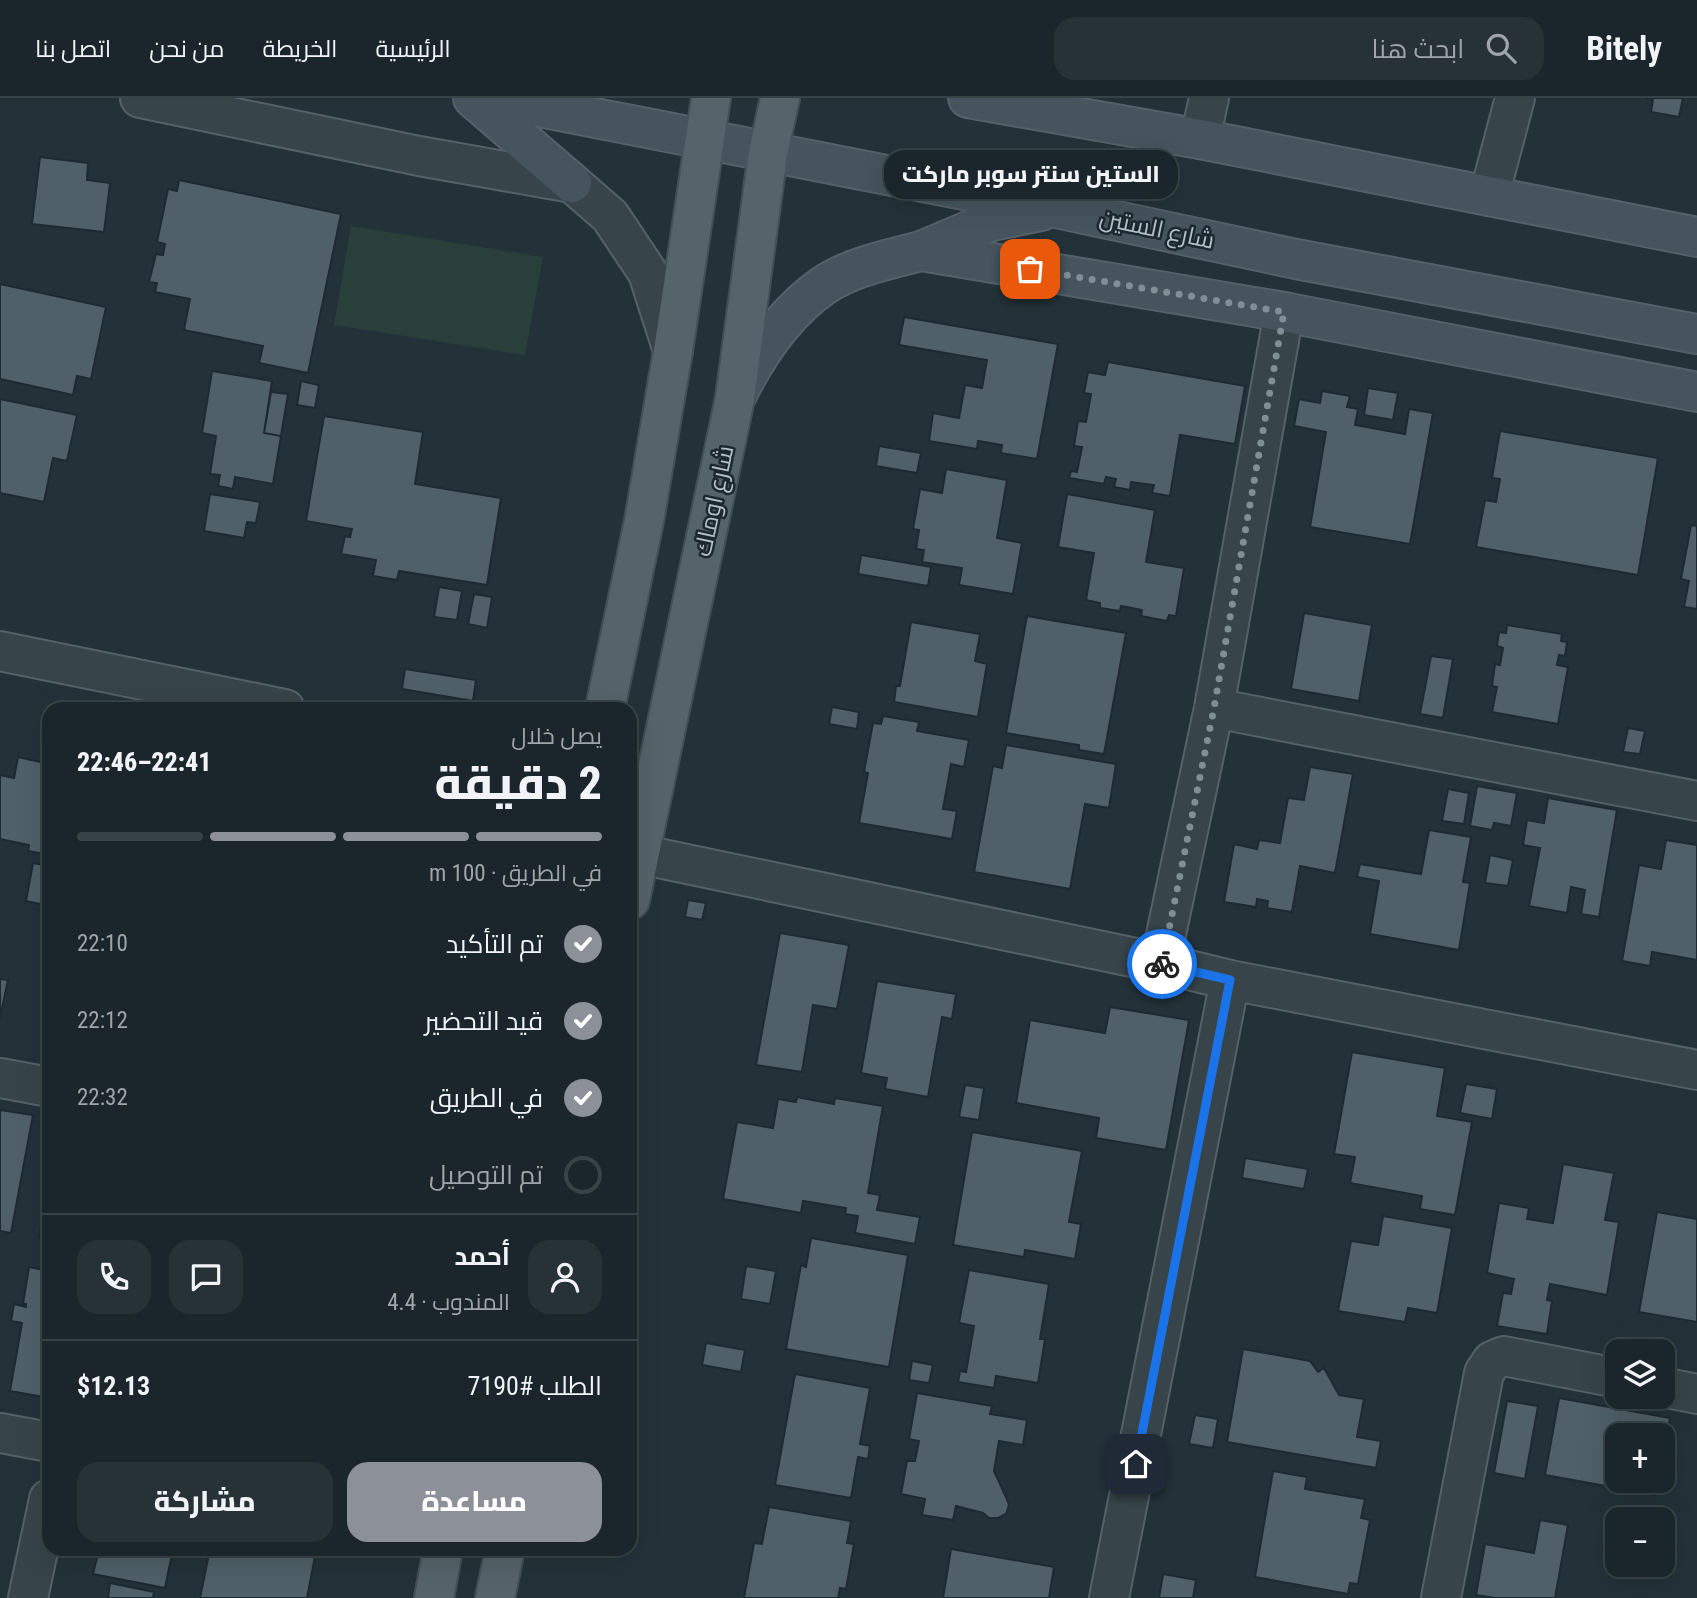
<!DOCTYPE html>
<html lang="ar">
<meta charset="utf-8">
<style>
:root{--surface:#1a262b;--page:#273237;--text:#f1f3f6;--muted:#9fa5a9;--line:#384347;--accent:#8c9099}
body{margin:0;font-family:"Roboto Condensed",Cairo,sans-serif;background:var(--page);color:var(--text);direction:rtl;height:100vh;display:flex;flex-direction:column;font-size:26px;white-space:nowrap}
*{box-sizing:border-box;margin:0}
p{font-size:23px;color:var(--muted)}
.icon{flex:none;width:38px;height:38px;fill:none;stroke:currentColor;stroke-width:2;stroke-linecap:round;stroke-linejoin:round}
.map{position:relative;flex:1;overflow:hidden;direction:ltr}
.drawer{position:absolute;left:42px;top:604px;width:595px;height:854px;display:flex;flex-direction:column;background:var(--surface);border-radius:21px;box-shadow:0 7px 28px #0002,0 0 0 2px var(--line);direction:rtl}
.drawer>*{flex:none}
.fabs{position:absolute;left:1605px;top:1241px;display:grid;gap:14px}
.fabs a{display:grid;place-items:center;width:70px;height:70px;border-radius:14px;background:var(--surface);box-shadow:0 7px 28px #0002,0 0 0 2px var(--line);font-size:35px}
.pin{position:absolute;display:grid;place-items:center;width:60px;height:60px;color:#fff;margin:-30px;border-radius:14px;box-shadow:0 4px 10px #0006}
.courier{position:absolute;display:grid;place-items:center;width:70px;height:70px;margin:-35px;border:5px solid #1a73e8;border-radius:50%;background:#fff;color:#222;box-shadow:0 2px 9px #0007}
.bubble{position:absolute;height:49px;border-radius:21px;background:var(--surface);box-shadow:0 7px 28px #0002,0 0 0 2px var(--line);font-size:23px;font-weight:800;line-height:49px;text-align:center;direction:rtl}
.summary em{font-style:normal;font-weight:800}
.summary div{display:flex;flex-direction:column-reverse}
.summary{display:flex;align-items:center;justify-content:space-between;height:119px;padding:0 35px}
h1{font-size:46px;font-weight:800;line-height:52px}
.bar{display:grid;grid-template-columns:repeat(4,1fr);gap:10px 7px;align-content:center;height:84px;padding:0 35px}
.bar i{height:9px;border-radius:5px;background:var(--line)}
.bar .on{background:var(--accent)}
.bar p{grid-column:span 4}
.line{display:flex;align-items:center;gap:18px;padding:0 35px;border-top:2px solid var(--line)}
.line div{flex:1}
.round{display:grid;place-items:center;flex:none;width:74px;height:74px;border-radius:21px;background:var(--page)}
ol{padding:0 35px;list-style:none}
li{display:flex;align-items:center;gap:21px;height:77px}
li p{margin-inline-start:auto}
li .icon{padding:7px;border-radius:50%;background:var(--accent);color:#fff;stroke-width:4}
li:last-child{color:var(--muted)}
li i{width:38px;height:38px;border:4px solid var(--line);border-radius:50%}
.cta{display:flex;gap:14px;margin-top:auto;padding:14px 35px}
.cta a{flex:1;height:80px;border-radius:21px;background:var(--accent);color:#fff;font-size:28px;font-weight:800;line-height:80px;text-align:center}
.cta a+a{background:var(--page);color:var(--text)}
header{display:flex;align-items:center;gap:42px;box-sizing:border-box;height:98px;padding:0 35px;background:var(--surface);border-bottom:2px solid var(--line)}
header strong{font-size:33px}
nav{display:flex;gap:38px;margin-inline-start:auto;font-size:24px}
.search{width:490px;height:63px;background:var(--page);display:flex;align-items:center;gap:18px;box-sizing:border-box;padding:0 24px;border-radius:21px;color:var(--muted);font-size:26px}
.map>svg:first-child{display:block}
.green{fill:#283f3a}
.building{fill:#4f6068;stroke:#1e2a31;stroke-width:2}
.lines{fill:none;stroke-linecap:round;stroke-linejoin:round}
.street-casing{stroke:#556168;stroke-width:42}
.secondary-casing{stroke:#556168;stroke-width:42}
.primary-casing{stroke:#434f56;stroke-width:42}
.street{stroke:#37444a;stroke-width:38}
.secondary{stroke:#45545d;stroke-width:38}
.primary{stroke:#55636a;stroke-width:38}
.done{stroke:#808e95;stroke-width:7;stroke-dasharray:0 12.6}
.route{stroke:#1a73e8;stroke-width:9}
.labels{text-anchor:middle;stroke-width:5;stroke-linejoin:round;paint-order:stroke}
.street-label{font-size:24px;fill:#b2bfc6;stroke:#1c282f}
</style>
<header>
<strong>Bitely</strong>
<div class="search"><svg class="icon" aria-label="search" viewBox="0 0 24 24"><circle cx="10" cy="10" r="6"/><path d="M15 15l6 6"/></svg>ابحث هنا</div>
<nav><a>الرئيسية</a><a>الخريطة</a><a>من نحن</a><a>اتصل بنا</a></nav>
</header>
<div class="map">
<svg width="1697" height="1500" viewBox="0 0 1697 1500">
<rect width="100%" height="100%" fill="#233239"/>
<path class="green" d="M351,128L543,159L525,257L334,227Z"/>
<path class="building" d="M1646,0H1683L1679,19L1651,14L1653,1Z
M40,59L88,65L87,82L110,85L104,134L32,126Z
M179,82L341,116L308,275L259,265L263,248L184,232L190,201L155,194L157,185L149,184L156,156L163,157L165,146L157,144L168,91L177,93Z
M0,186L106,209L91,281L77,278L73,297L0,281Z
M904,219L1058,246L1037,361L1001,355L1002,347L978,343L977,351L929,343L933,315L959,320L965,287L982,290L987,262L899,247Z
M1108,264L1245,288L1235,346L1180,337L1170,398L1152,395L1154,387L1131,384L1130,392L1114,389L1116,381L1106,379L1104,386L1069,380L1071,373L1077,374L1082,349L1074,348L1078,323L1086,324L1091,296L1084,295L1088,274L1105,277Z
M212,273L272,283L264,335L281,338L273,386L235,379L233,391L218,388L220,377L210,376L216,338L202,335Z
M301,283L319,287L315,310L297,307Z
M1368,290L1398,295L1393,322L1364,317Z
M1322,293L1350,298L1347,309L1358,311L1355,327L1405,336L1409,311L1433,315L1410,446L1310,429L1326,334L1294,328L1299,301L1320,305Z
M271,294L288,296L281,338L264,335Z
M0,301L77,317L67,363L53,360L44,404L0,395Z
M324,318L423,334L415,386L501,400L487,487L399,473L397,482L373,478L376,462L341,456L345,438L350,439L352,431L306,423Z
M1500,333L1658,360L1638,477L1476,449L1485,402L1496,404L1500,381L1492,380Z
M879,348L921,355L917,375L876,368Z
M946,371L1007,382L997,440L1022,445L1013,496L959,487L962,470L922,464L924,452L916,451L919,432L913,431L920,391L942,395Z
M210,396L260,404L256,425L247,424L244,440L204,433Z
M1067,396L1155,412L1146,464L1184,470L1176,518L1169,517L1167,523L1141,518L1142,512L1121,508L1120,513L1100,510V505L1086,502L1094,455L1058,449Z
M1691,427L1697,428V511L1684,509L1689,483L1681,481Z
M861,457L931,469L928,488L858,476Z
M439,489L462,493L457,522L434,519Z
M474,496L492,499L487,530L468,526Z
M1304,515L1372,527L1359,603L1291,591Z
M1027,518L1126,535L1104,656L1079,652V647L1006,635Z
M911,524L980,536L975,563L987,566L978,619L894,604L896,588H900Z
M1507,527L1562,536L1561,543L1567,544L1565,558L1559,557L1557,567L1568,569L1558,626L1492,614L1497,589L1492,588L1495,566L1500,567L1503,550L1497,548L1499,534L1506,535Z
M1431,558L1453,561L1443,620L1420,616Z
M405,571L476,582L473,603L402,591Z
M832,609L859,614L857,631L829,626Z
M883,618L919,624L917,633L969,642L964,669L951,666L943,711L957,713L952,741L859,725L868,675L864,674L873,625L881,626Z
M1628,630L1645,633L1640,656L1623,654Z
M1006,647L1116,666L1109,710L1085,706L1070,791L974,774L993,668L1002,670Z
M18,659L49,666V757L28,753L29,747L0,741V677L14,680Z
M1310,669L1353,676L1335,775L1300,768L1292,814L1267,810L1268,803L1257,801L1256,809L1224,804L1234,746L1257,751L1259,742L1280,745L1288,700L1304,702Z
M1477,688L1517,695L1511,728L1494,725L1492,732L1470,728Z
M1448,691L1469,695L1464,726L1442,723Z
M1548,700L1617,712L1599,819L1581,816L1585,792L1571,789L1567,815L1529,808L1540,750L1523,747L1527,722L1544,725Z
M1429,732L1471,739L1463,784L1470,785L1459,852L1370,836L1379,783L1357,779L1360,766L1421,776Z
M1666,742L1697,747V862L1652,854L1650,868L1622,863L1639,767L1661,771Z
M1490,757L1513,762L1508,788L1485,785Z
M33,765L49,768V808L26,803Z
M688,802L706,805L702,822L685,819Z
M780,835L849,847L837,911L813,907L802,974L756,967Z
M0,881L8,882L0,920Z
M877,883L956,896L952,921L942,919L928,999L885,991L887,980L861,975Z
M1110,909L1189,922L1166,1052L1096,1040L1099,1020L1016,1005L1030,922L1105,935Z
M1352,954L1445,970L1437,1018L1472,1024L1455,1117L1420,1111L1422,1098L1350,1085L1355,1059L1334,1056Z
M1466,986L1497,991L1492,1021L1460,1015Z
M965,987L984,990L979,1022L959,1019Z
M797,999L834,1006L835,1000L883,1008L868,1095L880,1097L877,1112L920,1119L915,1146L855,1135L858,1118L845,1116L846,1110L803,1103L801,1115L723,1101L737,1024L773,1030L778,1001L796,1004Z
M0,1012L33,1017L11,1135L0,1133Z
M972,1034L1082,1053L1069,1124L1081,1126L1075,1161L1025,1152L1024,1159L953,1147Z
M1245,1060L1308,1071L1304,1091L1242,1080Z
M47,1065H49V1141L39,1139L48,1095L41,1094Z
M1563,1066L1614,1075L1605,1122L1619,1124L1607,1197L1550,1186L1547,1202L1552,1203L1547,1236L1497,1228L1503,1195L1511,1196L1514,1181L1487,1175L1499,1105L1529,1110L1527,1121L1553,1125Z
M1657,1114L1697,1121V1224L1639,1214Z
M1383,1118L1452,1130L1437,1215L1408,1210L1405,1224L1338,1213L1351,1143L1378,1147Z
M811,1140L908,1157L889,1269L786,1251L801,1167L806,1169Z
M746,1168L776,1173L770,1206L741,1201Z
M29,1169L49,1173V1300L10,1293L22,1225L11,1223L14,1206L26,1209V1206H23Z
M969,1172L1049,1186L1040,1241H1045L1038,1285L996,1278L994,1290L958,1284L960,1273L966,1274L974,1228L959,1225Z
M706,1245L745,1252L741,1274L702,1267Z
M1243,1251L1310,1263L1318,1274L1324,1270L1339,1297L1364,1301L1357,1339L1381,1343L1376,1370L1227,1344Z
M912,1263L933,1267L929,1285L909,1282Z
M795,1276L870,1290L860,1346L870,1348L868,1361L858,1359L851,1400L775,1387Z
M917,1295L992,1308L990,1316L1027,1322L1023,1347L999,1343L994,1373L1006,1399L1009,1407L1006,1416L998,1420H989L983,1415L956,1408L953,1422L922,1417L925,1401L901,1396L907,1363H915L919,1343L909,1341Z
M1559,1300L1670,1320L1662,1361V1337H1617V1382H1659L1656,1397L1545,1377Z
M1507,1303L1538,1308L1525,1381L1494,1375Z
M1195,1317L1218,1321L1213,1350L1189,1346Z
M1273,1373L1307,1379L1305,1391L1365,1401L1361,1420L1370,1422L1358,1486L1350,1485L1348,1496L1255,1479Z
M769,1409L851,1423L847,1445L854,1446L846,1491L840,1490L838,1500H744L754,1445L762,1446Z
M1540,1422L1568,1427L1555,1500H1495L1476,1497L1485,1446L1534,1455Z
M99,1451H173L165,1490L93,1476Z
M210,1451H280L315,1458L307,1500H200Z
M951,1451L1054,1469L1049,1500H943Z
M1163,1476L1196,1482L1193,1500H1159Z
M110,1485L154,1494L153,1500H108Z"/>
<g class="lines">
<g class="street-casing">
<path id="street" d="M140,0L419,58L572,85L610,118L648,175L673,253
M1200,41L1209,0
M1489,98L1515,0
M0,553L285,611
M1214,610L1697,703
M639,756L1160,865L1230,882L1697,972
M1160,865L1214,610L1284,214
M0,980L49,989
M1662,1289L1697,1296
M0,1335L49,1344
M28,1500L49,1401
M1109,1500L1230,882
M1441,1500L1484,1275L1492,1263L1504,1258L1617,1280"/>
</g>
<g class="secondary-casing">
<path id="secondary" d="M473,0L572,85
M493,0L1056,110L1296,161L1697,236
M968,0L1200,41L1697,139
M921,153L992,123L1041,113
M736,298C757,256 784,215 823,188C850,169 890,161 921,153L1284,214L1697,294"/>
</g>
<g class="primary-casing">
<path id="primary" d="M605,611L644,423L673,253L711,0
M630,802L735,300L768,55L780,0
M434,1500L443,1451
M495,1500L505,1451"/>
</g>
<use href="#street" class="street"/>
<use href="#secondary" class="secondary"/>
<use href="#primary" class="primary"/>
</g>
<g class="lines">
<path class="done" d="M1030,171L1284,214L1214,610L1162,866"/>
<path class="route" d="M1136,1366L1230,882L1162,866"/>
</g>
<g class="labels">
<g class="street-label">
<text transform="translate(1157 131) rotate(12)" y="8">شارع الستين</text>
<text transform="translate(714 403) rotate(-78)" y="8">شارع اوماك</text>
</g>
</g>
</svg>
<div class="fabs">
<a><svg class="icon" aria-label="layers" viewBox="0 0 24 24"><path d="M12 4l9 5-9 5-9-5zM3 14l9 5 9-5"/></svg></a>
<a>+</a>
<a>−</a>
</div>
<div class="pin" style="left:1030px;top:171px;background:#ea580c"><svg class="icon" aria-label="bag" viewBox="0 0 24 24"><path d="M5 8h14l-1 12H6zM9 8a3 3 0 0 1 6 0"/></svg></div>
<div class="pin" style="left:1136px;top:1366px;background:#1f2937"><svg class="icon" aria-label="home" viewBox="0 0 24 24"><path d="M3 11l9-7 9 7M6 9v11h12V9"/></svg></div>
<div class="courier" style="left:1162px;top:866px"><svg class="icon" aria-label="bike" viewBox="0 0 24 24"><circle cx="6" cy="16" r="4"/><circle cx="18" cy="16" r="4"/><path d="M6 16l4-8h5l3 8M10 8l3 8H6M13 5h3"/></svg></div>
<div class="bubble" style="left:884px;top:52px;width:294px">الستين سنتر سوبر ماركت</div>
<section class="drawer">
<div class="summary"><div><h1>2 دقيقة</h1><p>يصل خلال</p></div><em>22:41–22:46</em></div>
<div class="bar"><i class="on"></i><i class="on"></i><i class="on"></i><i></i><p>في الطريق · 100 m</p></div>
<ol>
<li><svg class="icon" aria-label="check" viewBox="0 0 24 24"><path d="M5 12l5 5 9-10"/></svg>تم التأكيد<p>22:10</p></li>
<li><svg class="icon" aria-label="check" viewBox="0 0 24 24"><path d="M5 12l5 5 9-10"/></svg>قيد التحضير<p>22:12</p></li>
<li><svg class="icon" aria-label="check" viewBox="0 0 24 24"><path d="M5 12l5 5 9-10"/></svg>في الطريق<p>22:32</p></li>
<li><i></i>تم التوصيل</li>
</ol>
<div class="line" style="height:126px"><a class="round"><svg class="icon" aria-label="person" viewBox="0 0 24 24"><circle cx="12" cy="8" r="4"/><path d="M4 21q1-7 8-7t8 7"/></svg></a><div><b>أحمد</b><p>المندوب · 4.4</p></div><a class="round"><svg class="icon" aria-label="chat" viewBox="0 0 24 24"><path d="M4 5h16v11H9l-5 4z"/></svg></a><a class="round"><svg class="icon" aria-label="phone" viewBox="0 0 24 24"><path d="M5 4h4l2 5-3 2q2 4 5 5l2-3 5 2v4C11 20 4 13 5 4z"/></svg></a></div>
<div class="line" style="height:91px"><div>الطلب #7190</div><b>$12.13</b></div>
<div class="cta"><a>مساعدة</a><a>مشاركة</a></div>
</section>
</div>
